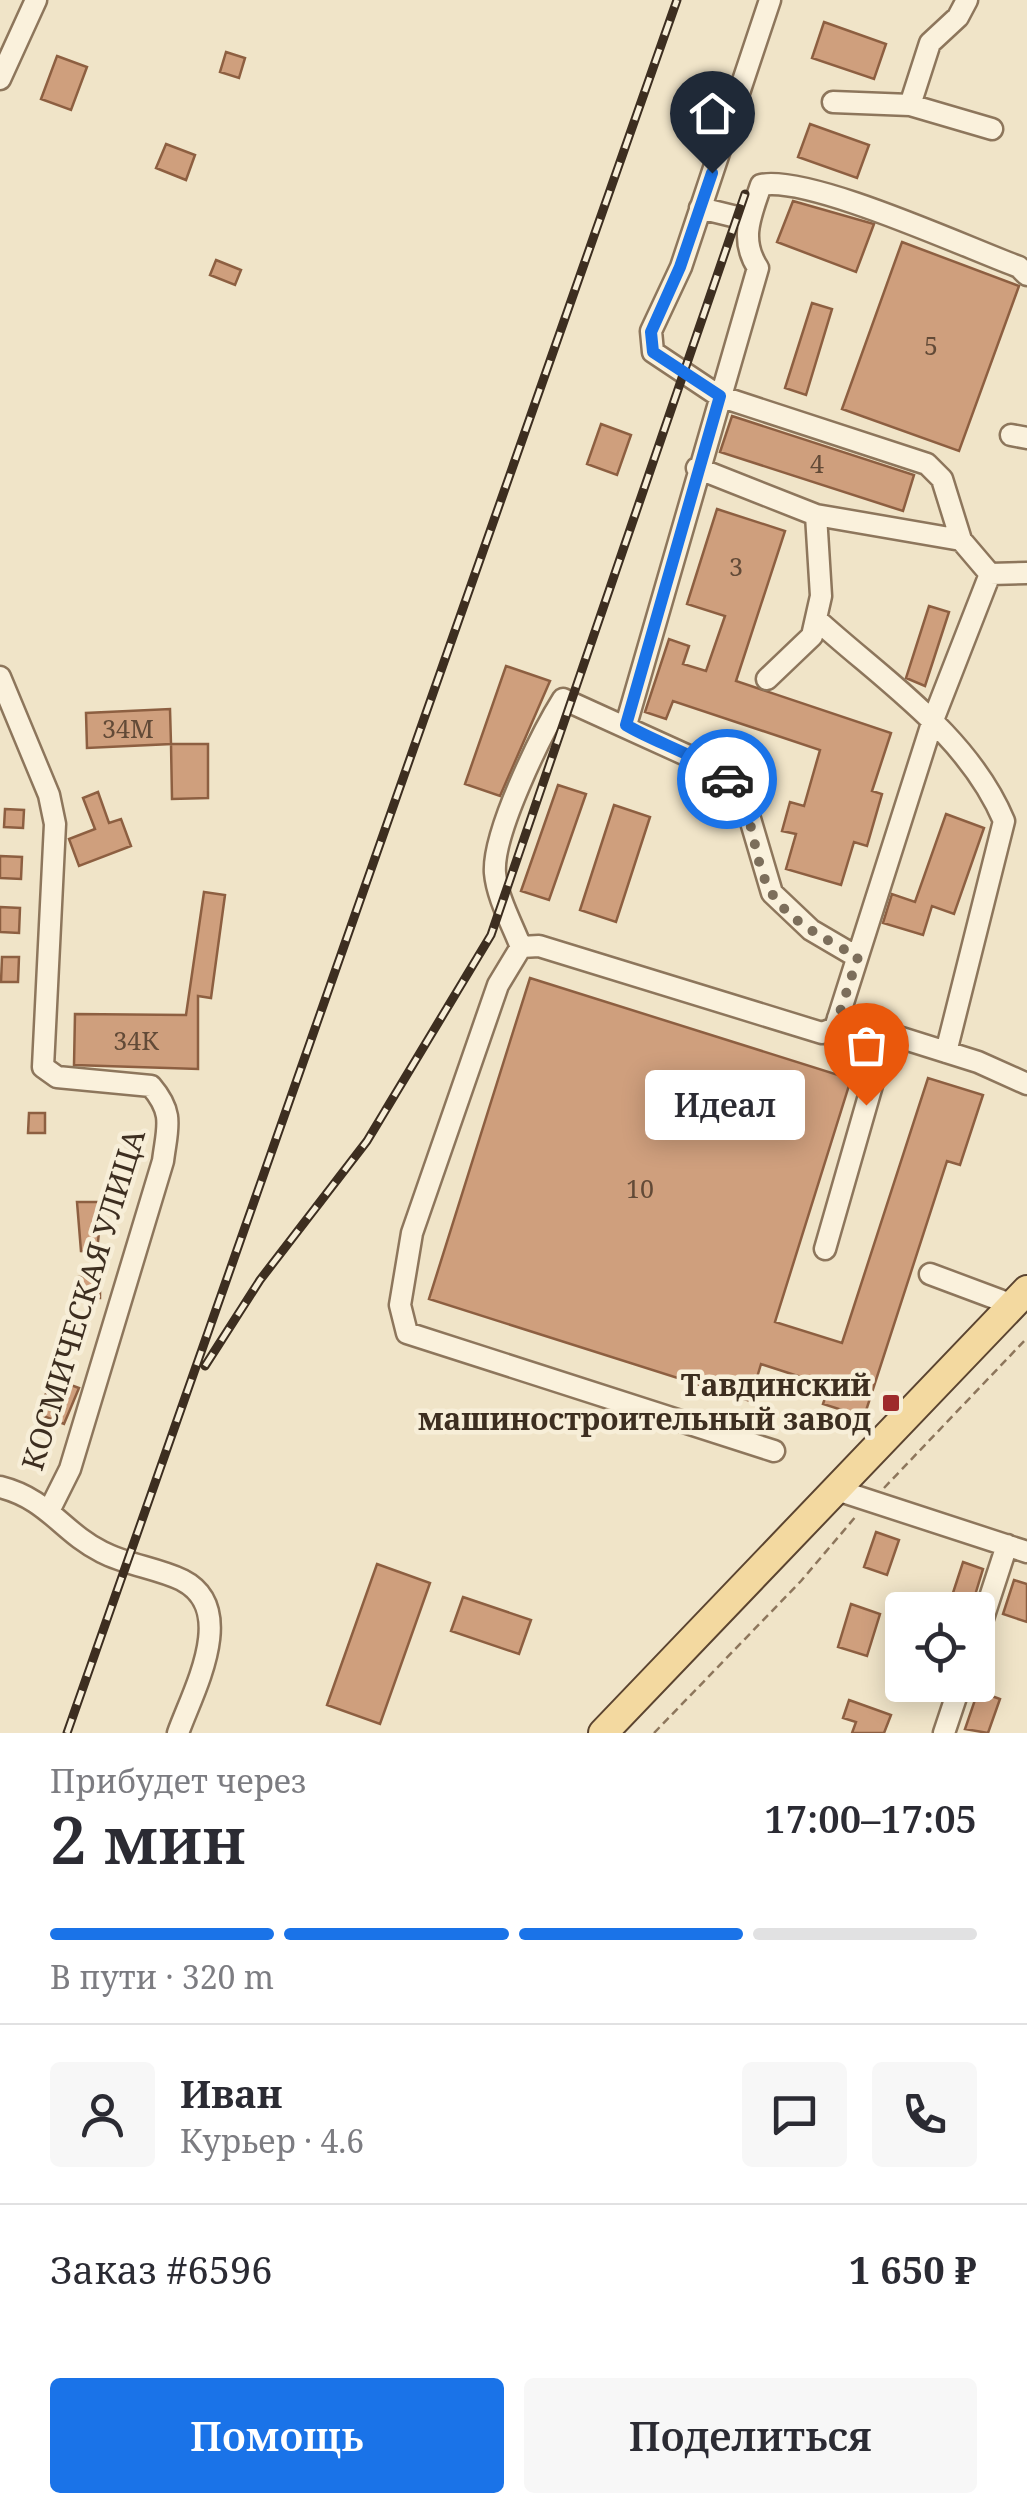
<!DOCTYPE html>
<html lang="ru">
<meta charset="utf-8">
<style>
:root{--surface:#fff;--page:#f7f7f7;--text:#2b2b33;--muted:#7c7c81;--line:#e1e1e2;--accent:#1a73e8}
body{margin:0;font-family:"Noto Serif",serif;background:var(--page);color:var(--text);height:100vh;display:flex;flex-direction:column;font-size:38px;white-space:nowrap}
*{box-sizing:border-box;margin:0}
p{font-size:32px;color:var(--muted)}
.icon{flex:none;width:55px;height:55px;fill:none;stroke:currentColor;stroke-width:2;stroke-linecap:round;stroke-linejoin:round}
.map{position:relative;height:1733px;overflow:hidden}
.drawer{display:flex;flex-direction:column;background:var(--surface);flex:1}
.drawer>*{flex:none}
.buttons{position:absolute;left:885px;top:1592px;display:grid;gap:20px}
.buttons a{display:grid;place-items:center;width:110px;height:110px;border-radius:10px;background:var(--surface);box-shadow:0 5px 25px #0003;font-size:50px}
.pin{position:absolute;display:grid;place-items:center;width:85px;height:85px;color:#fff;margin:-102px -42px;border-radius:50% 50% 50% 0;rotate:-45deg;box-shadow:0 0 10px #0007}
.pin .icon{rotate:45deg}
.courier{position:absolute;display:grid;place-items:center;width:100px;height:100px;margin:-50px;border:8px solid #1a73e8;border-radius:50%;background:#fff;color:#222;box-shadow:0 2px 12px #0007}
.bubble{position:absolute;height:70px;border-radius:10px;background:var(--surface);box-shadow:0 5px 25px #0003;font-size:32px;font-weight:600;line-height:70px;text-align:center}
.summary em{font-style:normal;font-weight:600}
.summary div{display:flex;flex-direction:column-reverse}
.summary{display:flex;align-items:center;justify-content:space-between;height:170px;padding:0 50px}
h1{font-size:65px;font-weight:600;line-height:75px}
.bar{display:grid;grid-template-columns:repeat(4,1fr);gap:15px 10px;align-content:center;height:120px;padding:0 50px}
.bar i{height:12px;border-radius:8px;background:var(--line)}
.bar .on{background:var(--accent)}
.bar p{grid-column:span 4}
.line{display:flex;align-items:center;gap:25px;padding:0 50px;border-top:2px solid var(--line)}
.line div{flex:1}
.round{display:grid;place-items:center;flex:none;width:105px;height:105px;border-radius:10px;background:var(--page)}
.action{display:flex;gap:20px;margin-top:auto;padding:20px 50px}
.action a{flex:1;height:115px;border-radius:10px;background:var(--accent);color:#fff;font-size:40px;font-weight:600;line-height:115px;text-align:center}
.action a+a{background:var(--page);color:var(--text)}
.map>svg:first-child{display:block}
.building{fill:#cf9f7d;stroke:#8d5f41;stroke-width:2.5}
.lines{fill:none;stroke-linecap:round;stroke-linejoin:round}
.minor-casing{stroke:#8d765c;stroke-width:25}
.major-casing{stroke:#5b4430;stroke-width:32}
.path{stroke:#8d765c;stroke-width:2.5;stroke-dasharray:8 5;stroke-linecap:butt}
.minor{stroke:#faf1dc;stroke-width:20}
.major{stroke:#f3d9a0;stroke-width:28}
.rail-casing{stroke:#3d2e20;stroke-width:9}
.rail{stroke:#f7eed8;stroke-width:5;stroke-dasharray:15;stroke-linecap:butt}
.done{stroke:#7c6e5b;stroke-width:10;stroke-dasharray:0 18}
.route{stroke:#1a73e8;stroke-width:12}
.poi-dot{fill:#9e2a2b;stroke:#f7eed8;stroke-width:4}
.labels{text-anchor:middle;stroke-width:9;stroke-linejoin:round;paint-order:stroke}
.number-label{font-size:25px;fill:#624a37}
.street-label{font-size:30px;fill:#3d2e20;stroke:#f7eed8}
.poi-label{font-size:30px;font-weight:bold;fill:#3d2e20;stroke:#f7eed8;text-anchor:end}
</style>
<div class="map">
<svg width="1027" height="1733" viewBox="0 0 1027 1733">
<rect width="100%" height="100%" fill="#f0e4c8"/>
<path class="building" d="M824,22L886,44L874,79L812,58Z
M226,52L245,58L239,78L220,72Z
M57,56L87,67L71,110L41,99Z
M810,124L869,145L857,178L798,157Z
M166,144L195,155L186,180L156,168Z
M793,201L874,224L856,272L777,242Z
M902,242L1019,286L959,451L842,409Z
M216,260L241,270L235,285L210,275Z
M812,303L832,309L806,395L785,388Z
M732,416L914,475L903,511L720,452Z
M601,424L631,435L617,475L587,464Z
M717,509L785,531L736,681L891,733L872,791L882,794L867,846L854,842L841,885L786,869L796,834L782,831L790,802L804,806L820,750L673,701L666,719L645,712L669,639L689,646L683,664L706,671L725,616L687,604Z
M929,606L949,612L925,686L906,678Z
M506,666L550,681L500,796L465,784Z
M170,709L171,744L87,748L86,713Z
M171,744H208V798L172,799Z
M558,785L586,794L549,900L521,891Z
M98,792L109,823L121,819L131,846L79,866L69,839L95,829L83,798Z
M614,805L650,817L616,922L580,910Z
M5,809L24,810L23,828L4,827Z
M946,814L984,828L954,914L932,906L923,935L883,923L892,894L915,902Z
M0,856L22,857L21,879L0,878Z
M204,892L225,895L211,998L198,996V1069L74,1065L75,1014L186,1015Z
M0,907L20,908L19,933L0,932Z
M2,957H19L18,982H1Z
M530,978L851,1079L775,1322L842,1343L928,1078L983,1095L960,1165L947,1161L864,1417L823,1404L829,1386L761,1364L750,1401L429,1299Z
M29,1113H45V1133H28Z
M77,1202H102L97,1252L81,1251Z
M79,1277H100V1298H79Z
M52,1378L79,1388L64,1424L38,1414Z
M876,1532L899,1540L887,1575L864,1567Z
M963,1562L983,1569L972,1605L951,1599Z
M377,1564L430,1583L380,1724L327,1705Z
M1014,1580L1027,1584V1622L1003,1614Z
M463,1597L531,1620L519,1654L451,1631Z
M851,1604L880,1614L867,1656L838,1647Z
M978,1691L1000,1699L988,1733L965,1729Z
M849,1700L891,1715L884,1733H852L856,1722L843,1718Z"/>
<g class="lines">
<g class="minor-casing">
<path id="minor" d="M770,0L681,267L651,331L653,352L719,396L927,464L942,479L961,540L990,574L1027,573
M0,79L36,0
M833,102L910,105L992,129
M910,105L930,43L958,17L967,0
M700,208L749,220
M1011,435L1027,438
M697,468L816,515L961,540
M816,619C883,680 968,735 1004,821L946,1052
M0,677L49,795L55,824L43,1067L57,1077L151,1086C175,1114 167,1128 163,1161L70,1469L50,1509
M767,679L812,636L821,596L816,515
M626,725L758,268C739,239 751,215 761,185C809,175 965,247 1019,267L1027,275
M521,947C512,924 497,897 495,873C492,834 541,734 563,699L717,769L743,795L772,893L811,930L857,957
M838,1018L978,1062L1027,1084
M825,1249L887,1033
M930,1274L1013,1305
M774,1451L407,1333L400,1305L412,1233L498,985L521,947L539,946L822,1033L835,1028L933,720L990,574
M0,1487C48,1499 62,1532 102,1552C127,1565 157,1568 182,1580C239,1609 193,1691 178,1733
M837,1490L1027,1552
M978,1634L1007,1545
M944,1733L960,1685"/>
</g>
<g class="major-casing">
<path id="major" d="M603,1733L1027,1290"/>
</g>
<path class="path" d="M884,1488L1027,1338
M654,1733L801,1581L857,1515"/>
<use href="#minor" class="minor"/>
<use href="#major" class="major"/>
<g class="rail-casing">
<path id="rail" d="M205,1366L260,1280L367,1141L491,935L745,194
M67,1733L677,0"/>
</g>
<use href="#rail" class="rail"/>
</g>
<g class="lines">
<path class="done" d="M727,779C757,809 750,856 771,892C789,922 828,940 858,957L838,1018L887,1033L866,1105"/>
<path class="route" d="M712,173L680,267L651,332L653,352L720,396L626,725C654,742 707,759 727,779"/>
</g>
<rect class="poi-dot" x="881" y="1393" width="20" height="20" rx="5"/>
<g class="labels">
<g class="number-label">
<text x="931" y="355">5</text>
<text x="817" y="473">4</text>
<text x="736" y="576">3</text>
<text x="128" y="738">34М</text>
<text x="136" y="1050">34К</text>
<text x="640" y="1198">10</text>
</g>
<g class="street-label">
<text transform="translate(84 1300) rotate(-73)" y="10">КОСМИЧЕСКАЯ УЛИЦА</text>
</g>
<g class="poi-label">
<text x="871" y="1396">Тавдинский<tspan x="871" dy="34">машиностроительный завод</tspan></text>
</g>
</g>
</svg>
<div class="buttons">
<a><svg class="icon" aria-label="locate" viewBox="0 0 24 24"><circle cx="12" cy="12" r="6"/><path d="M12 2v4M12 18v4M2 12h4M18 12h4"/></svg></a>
</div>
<div class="pin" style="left:866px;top:1105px;background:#ea580c"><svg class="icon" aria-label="bag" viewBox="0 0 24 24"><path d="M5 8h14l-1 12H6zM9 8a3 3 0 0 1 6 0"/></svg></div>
<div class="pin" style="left:712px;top:173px;background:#1f2937"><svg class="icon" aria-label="home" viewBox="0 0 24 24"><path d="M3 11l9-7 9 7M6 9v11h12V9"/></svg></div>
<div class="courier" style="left:727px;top:779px"><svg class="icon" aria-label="car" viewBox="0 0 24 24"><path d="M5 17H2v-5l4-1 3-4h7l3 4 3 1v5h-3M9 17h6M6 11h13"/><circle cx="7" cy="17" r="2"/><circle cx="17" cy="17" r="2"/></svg></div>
<div class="bubble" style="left:645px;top:1070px;width:160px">Идеал</div>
</div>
<section class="drawer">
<div class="summary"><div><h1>2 мин</h1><p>Прибудет через</p></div><em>17:00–17:05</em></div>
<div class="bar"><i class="on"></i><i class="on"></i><i class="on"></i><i></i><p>В пути · 320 m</p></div>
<div class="line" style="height:180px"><a class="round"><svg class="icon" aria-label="person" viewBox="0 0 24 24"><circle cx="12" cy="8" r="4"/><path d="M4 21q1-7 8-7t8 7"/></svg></a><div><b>Иван</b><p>Курьер · 4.6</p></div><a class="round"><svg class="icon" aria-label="chat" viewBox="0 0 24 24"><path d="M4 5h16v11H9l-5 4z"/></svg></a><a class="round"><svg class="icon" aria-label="phone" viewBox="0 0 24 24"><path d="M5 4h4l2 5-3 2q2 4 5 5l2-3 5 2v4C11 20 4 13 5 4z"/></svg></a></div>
<div class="line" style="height:130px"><div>Заказ #6596</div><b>1 650 ₽</b></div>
<div class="action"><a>Помощь</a><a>Поделиться</a></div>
</section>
